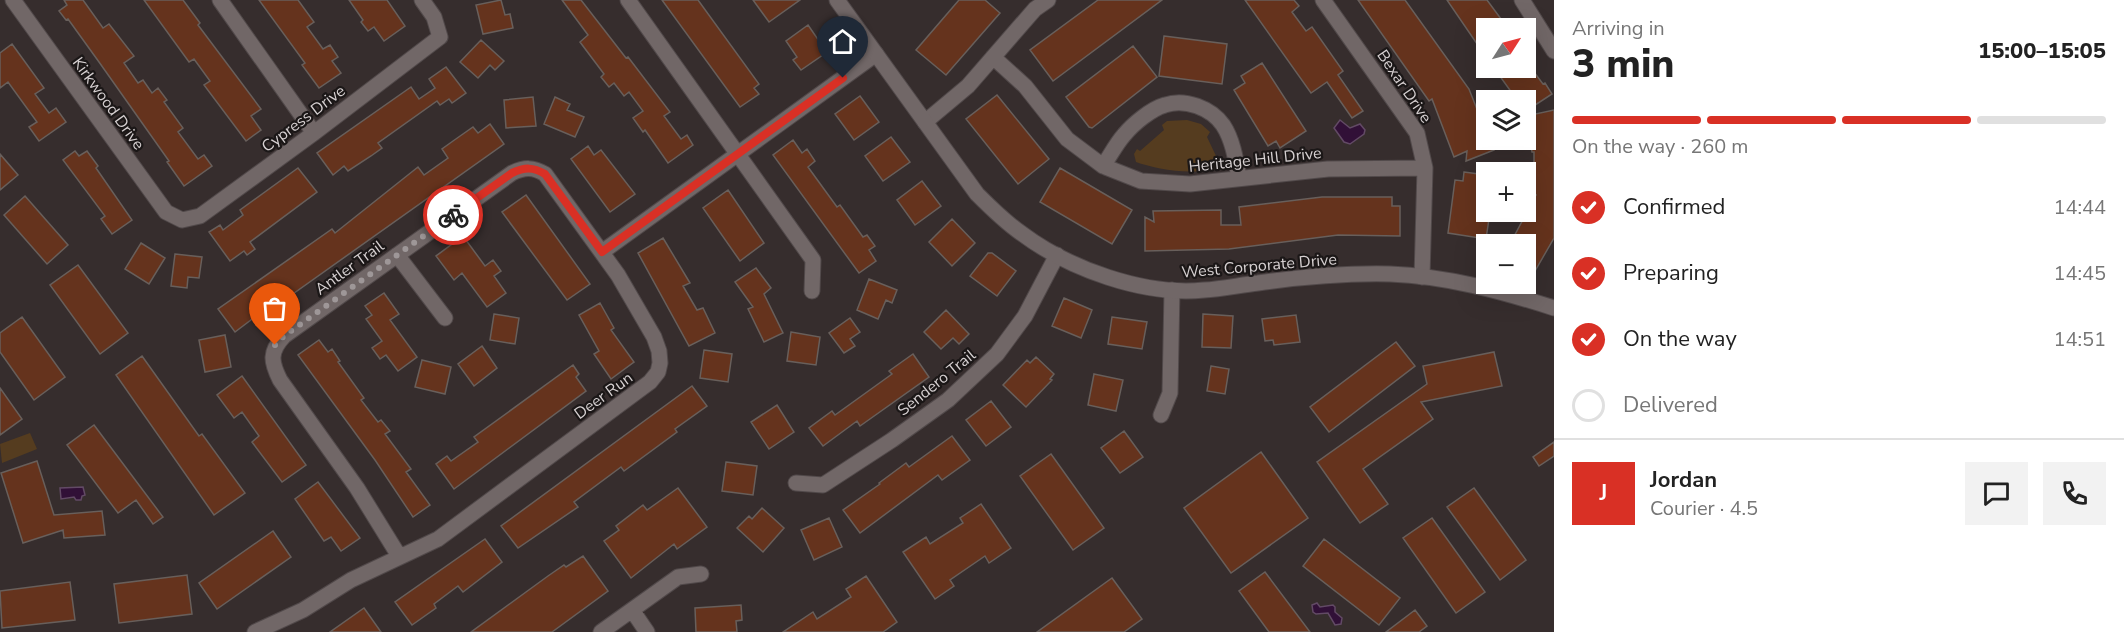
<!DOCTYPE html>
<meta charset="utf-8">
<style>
:root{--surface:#fff;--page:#f2f2f2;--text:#222;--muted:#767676;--line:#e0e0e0;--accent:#d93025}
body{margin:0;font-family:"Nunito Sans",sans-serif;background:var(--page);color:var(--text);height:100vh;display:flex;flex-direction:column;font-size:22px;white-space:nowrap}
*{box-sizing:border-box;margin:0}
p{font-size:20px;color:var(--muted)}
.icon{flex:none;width:33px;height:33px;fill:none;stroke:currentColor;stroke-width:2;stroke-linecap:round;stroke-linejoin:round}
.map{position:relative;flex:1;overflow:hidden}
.drawer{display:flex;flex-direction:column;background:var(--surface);width:570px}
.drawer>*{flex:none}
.needle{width:39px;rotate:54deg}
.buttons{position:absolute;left:1476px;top:18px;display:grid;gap:12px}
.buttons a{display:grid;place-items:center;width:60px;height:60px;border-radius:0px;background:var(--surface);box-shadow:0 6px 24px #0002;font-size:30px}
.pin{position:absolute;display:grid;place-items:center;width:51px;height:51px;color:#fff;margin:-62px -26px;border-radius:50% 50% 50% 0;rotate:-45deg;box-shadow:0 0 6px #0007}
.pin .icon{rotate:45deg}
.courier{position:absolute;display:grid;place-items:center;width:60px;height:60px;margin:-30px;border:4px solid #d93025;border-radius:50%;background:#fff;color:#222;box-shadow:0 2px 8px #0007}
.head em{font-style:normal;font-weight:800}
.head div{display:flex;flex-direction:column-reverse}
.head{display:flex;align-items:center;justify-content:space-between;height:102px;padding:0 18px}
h1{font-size:39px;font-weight:800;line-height:45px}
.bar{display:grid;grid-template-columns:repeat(4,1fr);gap:9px 6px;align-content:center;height:72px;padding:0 18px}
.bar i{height:8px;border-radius:4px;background:var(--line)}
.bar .on{background:var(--accent)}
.bar p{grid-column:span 4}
.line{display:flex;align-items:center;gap:15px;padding:0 18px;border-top:2px solid var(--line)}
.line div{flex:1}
.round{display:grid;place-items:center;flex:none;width:63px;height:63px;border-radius:0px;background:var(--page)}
ol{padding:0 18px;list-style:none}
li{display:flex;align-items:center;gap:18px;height:66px}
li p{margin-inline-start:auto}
li .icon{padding:6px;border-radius:50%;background:var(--accent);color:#fff;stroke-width:4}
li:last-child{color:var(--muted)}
li i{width:33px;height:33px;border:3px solid var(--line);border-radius:50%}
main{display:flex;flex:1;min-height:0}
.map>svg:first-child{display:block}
.green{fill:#553c1f}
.water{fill:#311037;stroke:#624a65;stroke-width:1.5}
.building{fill:#65331d;stroke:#685f5b;stroke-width:1.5}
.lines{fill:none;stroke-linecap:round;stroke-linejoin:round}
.minor-casing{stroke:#51494a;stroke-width:17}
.tertiary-casing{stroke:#51494a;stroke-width:17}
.minor{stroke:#716767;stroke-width:15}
.tertiary{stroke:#716767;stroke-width:15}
.done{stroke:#9e9798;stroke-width:6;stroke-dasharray:0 10.8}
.route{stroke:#d93025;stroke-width:8}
.labels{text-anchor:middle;stroke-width:4.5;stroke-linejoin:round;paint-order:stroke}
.street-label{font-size:16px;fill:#d6d0d1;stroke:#1b1717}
</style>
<main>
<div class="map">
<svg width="1554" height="632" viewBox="0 0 1554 632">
<rect width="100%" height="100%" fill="#362d2d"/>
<path class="green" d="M1187,120L1201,124L1210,132L1207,137L1217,158L1221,157L1222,163C1204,179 1156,169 1136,162L1134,154L1137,149L1140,151L1164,130L1162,125L1167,121Z
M30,433L37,449L2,463L0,444Z"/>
<path class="water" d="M1340,120L1350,128L1360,124L1365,130L1364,134L1350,144L1344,142L1334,128Z
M83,487L85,495L82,496L81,500H76L74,497L61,499L60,488Z
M1317,603L1320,607L1333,605L1335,607V612L1342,618L1341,624L1335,625L1328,613L1316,614L1313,612L1312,605Z"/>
<path class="building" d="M64,0H83L103,28L109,24L134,56L124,63L138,83L143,80L152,93L158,88L167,100L164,102L183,128L178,132L198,159L204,155L212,166L184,186L167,162L169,161L99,62L68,19L66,20L59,11L67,5Z
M144,0H183L200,23L198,25L261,109L251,116L261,130L246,141L204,85L210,81L194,59L189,62Z
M259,0H298L314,22L307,27L323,49L330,45L338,57L332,61L341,73L319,88L302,65L305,63Z
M349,0H387L405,26L384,41L374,27L368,31L361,22L363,20Z
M501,0L505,15L510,14L513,28L483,34L476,5Z
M562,0H581L626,58L628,57L670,112L664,116L681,139L687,135L693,145L668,163L645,130L643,132L633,118L643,111L629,92L624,96L614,83L609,87L601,77L604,74L580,42L588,35Z
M662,0H698L759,84L754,88L759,94L740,107Z
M753,0H800L769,22Z
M959,0H985L1000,13L946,75L916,50Z
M1098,0H1162L1053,81L1030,50Z
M1245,0H1294L1299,6L1292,12L1306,31L1312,27L1343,71L1338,75L1363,111L1352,118L1327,82L1311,93Z
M1358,0H1405L1469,89L1486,132V140H1490L1494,150L1466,161L1467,151L1454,157L1432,99L1429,101Z
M1447,0H1487L1504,23L1502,24L1505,28H1486V57Z
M808,25L819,41L822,39L830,50L801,70L793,60L797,57L786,41Z
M1164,36L1227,44L1222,84L1159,76Z
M481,40L504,61L495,70L490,65L478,78L460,62Z
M12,44L44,88L35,94L49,113L56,108L66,122L39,141L29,127L37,122L8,82L0,88V53Z
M1133,46L1157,77L1092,128L1089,127L1066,97Z
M1262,63L1306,131L1280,148L1276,141L1268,146L1234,90L1245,83L1241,76Z
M446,67L466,93L452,103L449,99L440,105L437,101L378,143L382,148L371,156L348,171L344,166L333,175L317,153L411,87L419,99L435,88L429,79Z
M1494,68H1531L1543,84L1545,83L1552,94L1526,111V100H1517Z
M997,95L1049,159L1018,184L966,119Z
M860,96L879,122L854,140L835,114Z
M533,97L536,126L506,128L504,100Z
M555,97L570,104L567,110L584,117L575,137L544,124Z
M1554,110V238L1535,271L1526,266V244H1510L1536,195L1532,194L1534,181V152H1532L1526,116Z
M490,124L504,144L266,313L264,310L235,332L218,309L332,229L335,233L418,167L424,175L448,158L442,149L453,141L473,127L478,133Z
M891,137L910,162L883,181L865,156Z
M793,140L802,153L807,149L815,161L808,167L837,207L840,205L863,237L867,235L875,246L869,250L876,261L859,273L773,155Z
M588,146L594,155L601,150L635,194L610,212L571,159Z
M75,151L79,156L87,151L98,166L96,168L132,220L112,234L101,219L105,216L63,160Z
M0,154L18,175L0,190Z
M298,168L317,192L250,242L255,249L247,255L244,251L230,261L209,232L220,225L223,230L243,215L240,210Z
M1060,168L1132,210L1112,244L1040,202Z
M1464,172L1486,175V212H1490L1486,239L1448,233L1455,180L1463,181Z
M922,181L941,206L915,225L897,200Z
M728,190L764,243L740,261L703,208Z
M526,195L590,284L567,300L502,212Z
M25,196L68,245L47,264L4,215Z
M1322,197H1392V206H1400V236L1338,235L1229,249L1145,251V217L1154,222L1153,211L1221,210V225H1241L1239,207Z
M952,219L975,243L952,266L929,242Z
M463,236L485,266L493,260L501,271L494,276L506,293L487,307L462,273L454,280L436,256Z
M663,238L690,283L683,286L697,310L703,308L715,333L689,346L638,253Z
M141,243L165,258L149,284L125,269Z
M988,253H992L1016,271L997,296L970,276Z
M175,254L202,257L199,278L188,277L187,288L171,286Z
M78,265L128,333L100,354L50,285Z
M756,268L771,288L764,294L783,333L764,342L748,309L753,307L735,282Z
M869,279L897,290L892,303L886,300L878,319L857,310Z
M384,293L399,314L390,320L417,357L398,371L386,355L380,359L372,348L382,341L366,319L372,315L365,306Z
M1064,298L1092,310L1081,338L1052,326Z
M600,303L614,328L611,330L634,362L611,379L594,354L599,351L579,315Z
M946,310L969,334L959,344L953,338L941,349L924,332Z
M494,314L519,318L515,344L490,340Z
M1203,314L1233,316L1231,348L1202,347Z
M1296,315L1300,342L1274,345L1273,340L1265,341L1262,319Z
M22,317L65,377L34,400L0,352V333Z
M1112,317L1147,322L1142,349L1108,344Z
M850,318L860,332L850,339L855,346L844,353L829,333Z
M791,332L820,337L816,365L787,361Z
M225,335L231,367L205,372L199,340Z
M319,340L328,352L332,349L340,361L338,362L364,398L361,400L378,422L381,420L390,431L385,434L411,469L406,472L430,505L413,517L375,460L298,355Z
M1396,342L1415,366L1329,432L1310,407Z
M482,346L497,368L474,386L458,364Z
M704,350L732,354L728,382L700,378Z
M1494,352L1502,386L1421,402L1433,419L1363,469L1388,504L1360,523L1317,462L1427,384L1423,366Z
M913,354L929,377L860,426L857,421L823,446L809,428L832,411L835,415L892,374L889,371Z
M142,356L199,436L202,434L245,493L214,515L116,375Z
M1036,357L1054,374L1050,379L1052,380L1026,407L1003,385L1027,360L1030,363Z
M422,360L451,367L445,394L415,387Z
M573,365L579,374L576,377L586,391L454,489L436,464L447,456L451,461L478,442L474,437Z
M1211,366L1229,369L1225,394L1207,391Z
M1094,374L1123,380L1116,411L1088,405Z
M242,376L306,465L282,482L252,442L259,436L242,412L234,418L217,395Z
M692,386L707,406L675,429L677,432L624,471L621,467L574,502L578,507L518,548L501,526Z
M0,388L22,419L0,435Z
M991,401L1011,427L986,446L966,420Z
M777,405L794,432L769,449L751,422Z
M94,425L163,517L153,524L136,500L118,513L67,445Z
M1124,431L1143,457L1120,473L1101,448Z
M952,436L970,460L942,480L938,475L860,533L843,510L880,484L879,483L906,463L909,467Z
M1554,442V456L1539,466L1533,457Z
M1261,452L1308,518L1231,573L1184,508Z
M1051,454L1104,528L1073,550L1020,476Z
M37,461L54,515L102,511L105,535L64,538L63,530L23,543L1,473Z
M726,462L757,466L753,495L722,491Z
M318,482L360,538L341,551L331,537L324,541L295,499Z
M678,488L707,527L677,549L674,544L631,578L604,541L619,530L616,526L643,505L647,510Z
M1474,488L1526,560L1500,580L1447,507Z
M981,504L1011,548L989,563L985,556L950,580L954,586L935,599L903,552L926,537L930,544L963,523L960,518Z
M762,508L784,528L763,552L737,528L749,516L752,519Z
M829,518L842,547L814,560L801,530Z
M1432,518L1485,592L1456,613L1403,538Z
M273,531L291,557L217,609L199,583Z
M485,539L502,562L463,592L458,586L434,604L436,608L412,625L395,602Z
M1324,539L1400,598L1379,625L1303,566Z
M583,556L608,591L552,632H471L548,576L564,565L566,567Z
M1265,572L1310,632H1269L1239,591Z
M187,575L192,614L119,623L114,584Z
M866,576L897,622L883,632H783L813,612L817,619L851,597L846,589Z
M1112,578L1142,619L1124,632H1037Z
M70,582L75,620L2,628L0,591Z
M741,605L742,620L736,621L737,632H696L695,608Z
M364,608L381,632H330Z
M1415,610L1427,626L1419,632H1386Z"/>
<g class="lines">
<g class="minor-casing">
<path id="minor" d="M13,0L166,212L182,220L200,216L314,133L440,37L434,17L422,0
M220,0L314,133
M628,0L813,260L812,291
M1323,0L1417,133L1425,168L1422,277
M1522,0L1554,51
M993,57L1025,86L1067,139L1103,166L1141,181L1190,184L1328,169L1425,168
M925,122L968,86L1035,9L1048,0
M1103,166C1110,156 1116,144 1124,135C1133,124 1151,109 1165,105C1185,98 1211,108 1223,125C1233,140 1236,161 1239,178
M602,252L876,54
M397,255L445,318
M1161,415L1170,393L1172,290
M796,483L823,485L892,440L948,400L997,354L1025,316L1057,255
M632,610L647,632
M255,632L303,610L351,580L438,539L650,382L658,372L660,363L659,351L654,337L618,275L545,174C533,167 525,167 512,173L284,336C269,352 271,362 280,380L357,488L399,556
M601,632L678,577L701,574"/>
</g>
<g class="tertiary-casing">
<path id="tertiary" d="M837,0L977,194C991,208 1005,222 1021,233C1069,269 1144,296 1204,290C1222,289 1240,285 1258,283C1301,277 1347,273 1390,274C1446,276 1501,291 1554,308"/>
</g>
<use href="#minor" class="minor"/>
<use href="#tertiary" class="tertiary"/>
</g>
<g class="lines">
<path class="done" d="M275,345L284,336L453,215"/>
<path class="route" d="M453,215L512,173C525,167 533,167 545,174L602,252L843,78"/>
</g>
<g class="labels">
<g class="street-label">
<text transform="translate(1405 86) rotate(56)" y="6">Bexar Drive</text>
<text transform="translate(109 103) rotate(54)" y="6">Kirkwood Drive</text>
<text transform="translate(303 118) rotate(-37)" y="6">Cypress Drive</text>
<text transform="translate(1255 159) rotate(-6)" y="6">Heritage Hill Drive</text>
<text transform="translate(1259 265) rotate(-5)" y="6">West Corporate Drive</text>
<text transform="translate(349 267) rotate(-36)" y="6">Antler Trail</text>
<text transform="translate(936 382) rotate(-39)" y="6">Sendero Trail</text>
<text transform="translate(603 395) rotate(-36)" y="6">Deer Run</text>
</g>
</g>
</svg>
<div class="buttons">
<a><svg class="needle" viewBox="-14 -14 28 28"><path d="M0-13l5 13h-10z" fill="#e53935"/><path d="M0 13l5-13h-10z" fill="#767676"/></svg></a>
<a><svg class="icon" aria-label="layers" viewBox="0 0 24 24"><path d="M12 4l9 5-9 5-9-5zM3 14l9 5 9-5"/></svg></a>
<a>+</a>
<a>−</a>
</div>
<div class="pin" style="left:275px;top:345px;background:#ea580c"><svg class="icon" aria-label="bag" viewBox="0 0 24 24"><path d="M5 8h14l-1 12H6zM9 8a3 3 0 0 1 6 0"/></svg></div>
<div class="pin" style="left:843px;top:78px;background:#1f2937"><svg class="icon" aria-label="home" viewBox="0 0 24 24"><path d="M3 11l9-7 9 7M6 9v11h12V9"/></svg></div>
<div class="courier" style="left:453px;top:215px"><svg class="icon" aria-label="bike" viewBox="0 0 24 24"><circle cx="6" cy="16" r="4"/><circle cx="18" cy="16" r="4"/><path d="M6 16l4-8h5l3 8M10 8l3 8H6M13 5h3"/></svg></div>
</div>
<section class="drawer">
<div class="head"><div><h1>3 min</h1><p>Arriving in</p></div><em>15:00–15:05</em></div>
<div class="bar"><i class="on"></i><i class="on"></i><i class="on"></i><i></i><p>On the way · 260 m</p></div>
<ol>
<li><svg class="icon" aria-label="check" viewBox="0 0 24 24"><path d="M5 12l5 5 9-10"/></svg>Confirmed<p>14:44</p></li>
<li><svg class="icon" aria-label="check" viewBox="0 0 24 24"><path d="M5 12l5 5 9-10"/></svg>Preparing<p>14:45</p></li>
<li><svg class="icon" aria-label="check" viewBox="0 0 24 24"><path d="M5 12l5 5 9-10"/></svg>On the way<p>14:51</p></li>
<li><i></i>Delivered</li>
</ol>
<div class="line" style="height:108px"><b class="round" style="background:var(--accent);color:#fff">J</b><div><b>Jordan</b><p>Courier · 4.5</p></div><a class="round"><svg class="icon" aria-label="chat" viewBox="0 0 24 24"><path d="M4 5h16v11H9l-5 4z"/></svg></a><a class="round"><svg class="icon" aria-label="phone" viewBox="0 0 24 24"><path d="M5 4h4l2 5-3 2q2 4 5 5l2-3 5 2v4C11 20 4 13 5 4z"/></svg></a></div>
</section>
</main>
